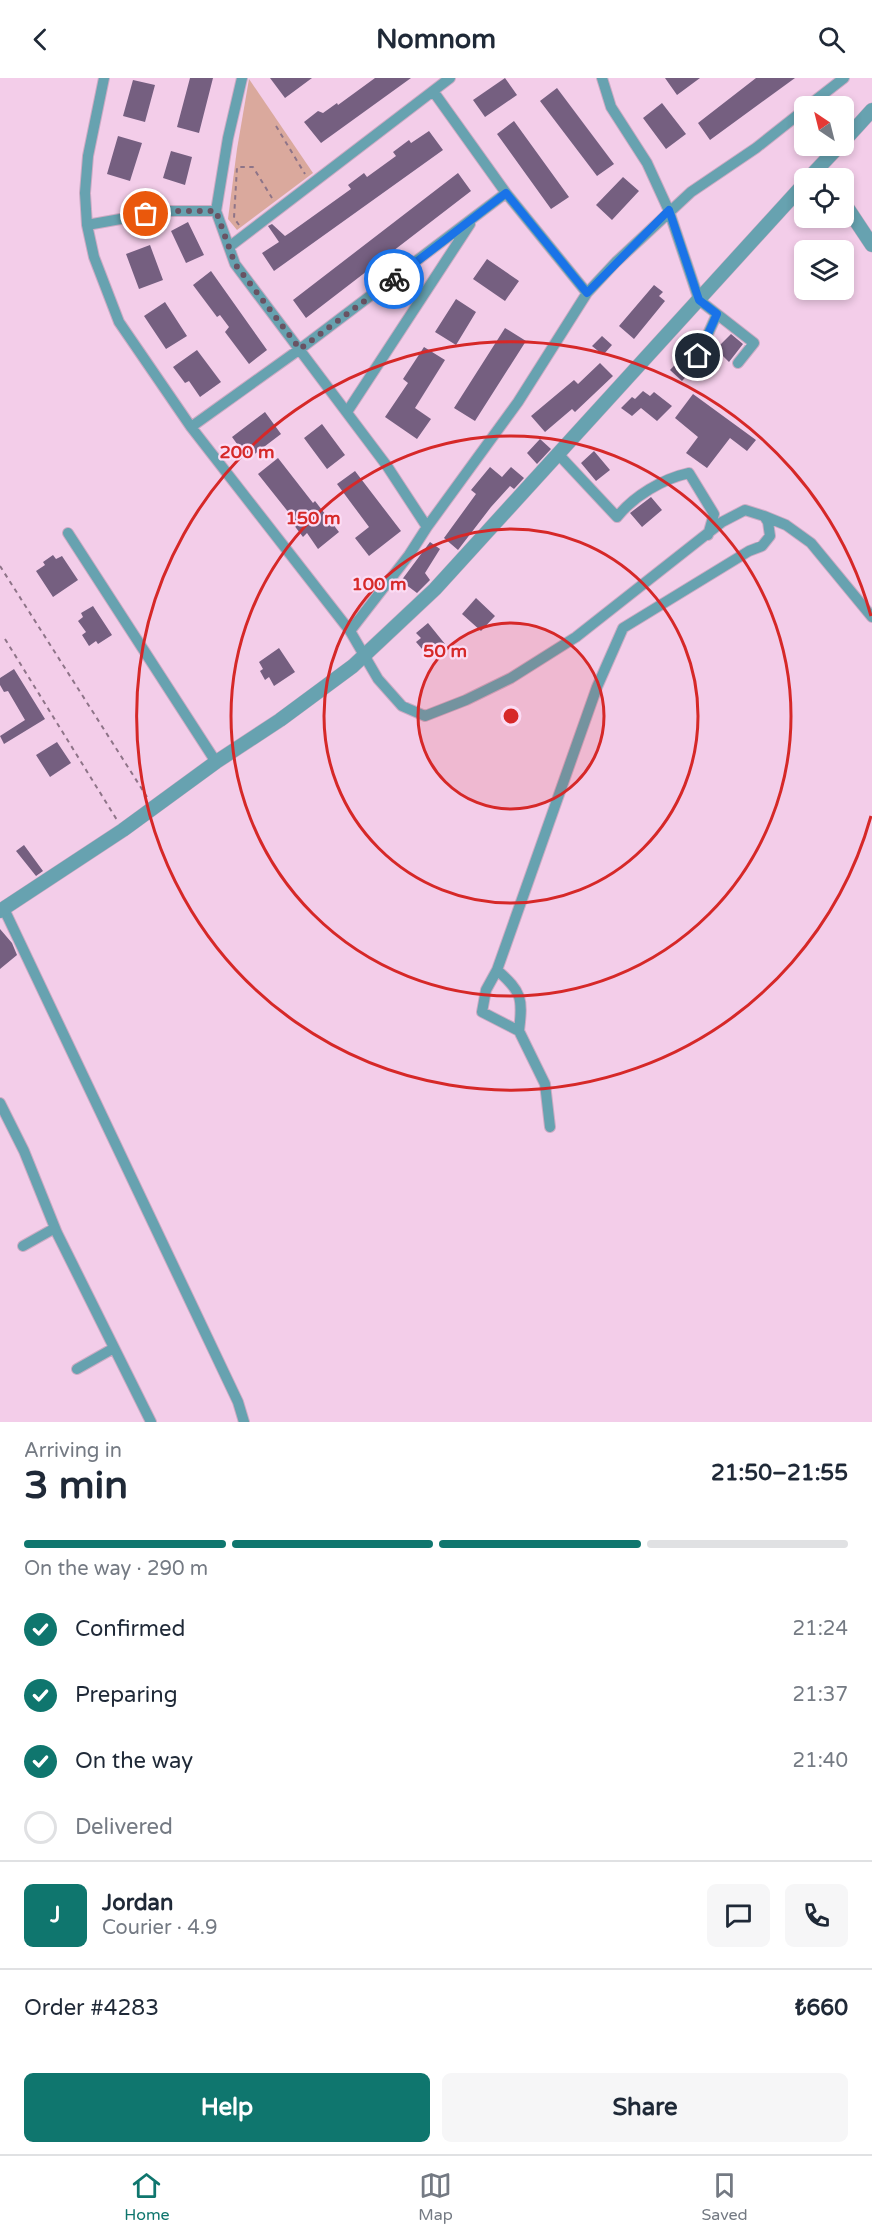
<!DOCTYPE html>
<meta charset="utf-8">
<style>
:root{--surface:#fff;--page:#f6f6f7;--text:#1f2937;--muted:#747a83;--line:#e0e1e3;--accent:#0f766e}
body{margin:0;font-family:"Varela Round",sans-serif;background:var(--page);color:var(--text);height:100vh;display:flex;flex-direction:column;font-size:22px;white-space:nowrap}
*{box-sizing:border-box;margin:0}
p{font-size:20px;color:var(--muted)}
.icon{flex:none;width:33px;height:33px;fill:none;stroke:currentColor;stroke-width:2;stroke-linecap:round;stroke-linejoin:round}
.map{position:relative;height:1344px;overflow:hidden}
.sheet{display:flex;flex-direction:column;background:var(--surface);flex:1}
.sheet>*{flex:none}
.needle{width:39px;rotate:325deg}
.tools{position:absolute;left:794px;top:18px;display:grid;gap:12px}
.tools a{display:grid;place-items:center;width:60px;height:60px;border-radius:9px;background:var(--surface);box-shadow:0 3px 9px #0003;font-size:30px}
.pin{position:absolute;display:grid;place-items:center;width:51px;height:51px;color:#fff;margin:-26px;border:3px solid #fff;border-radius:50%;box-shadow:0 2px 6px #0007}
.courier{position:absolute;display:grid;place-items:center;width:60px;height:60px;margin:-30px;border:4px solid #1a73e8;border-radius:50%;background:#fff;color:#222;box-shadow:0 2px 8px #0007}
.headline em{font-style:normal;font-weight:800}
.headline div{display:flex;flex-direction:column-reverse}
.headline{display:flex;align-items:center;justify-content:space-between;height:102px;padding:0 24px}
h1{font-size:39px;font-weight:800;line-height:45px}
.bar{display:grid;grid-template-columns:repeat(4,1fr);gap:9px 6px;align-content:center;height:72px;padding:0 24px}
.bar i{height:8px;border-radius:4px;background:var(--line)}
.bar .active{background:var(--accent)}
.bar p{grid-column:span 4}
.line{display:flex;align-items:center;gap:15px;padding:0 24px;border-top:2px solid var(--line)}
.line div{flex:1}
.round{display:grid;place-items:center;flex:none;width:63px;height:63px;border-radius:9px;background:var(--page)}
ol{padding:0 24px;list-style:none}
li{display:flex;align-items:center;gap:18px;height:66px}
li p{margin-inline-start:auto}
li .icon{padding:6px;border-radius:50%;background:var(--accent);color:#fff;stroke-width:4}
li:last-child{color:var(--muted)}
li i{width:33px;height:33px;border:3px solid var(--line);border-radius:50%}
.action{display:flex;gap:12px;margin-top:auto;padding:12px 24px}
.action a{flex:1;height:69px;border-radius:9px;background:var(--accent);color:#fff;font-size:24px;font-weight:800;line-height:69px;text-align:center}
.action a+a{background:var(--page);color:var(--text)}
header{display:flex;justify-content:space-between;align-items:center;height:78px;padding:0 24px;background:var(--surface);font-size:27px;font-weight:800}
.dock{display:flex;justify-content:space-around;align-items:center;height:84px;border-top:2px solid var(--line);background:var(--surface);font-size:16px;color:var(--muted)}
.dock a{display:grid;justify-items:center;gap:3px}
.dock .active{color:var(--accent)}
.map>svg:first-child{display:block}
.green{fill:#daa99d}
.building{fill:#755f80}
.lines{fill:none;stroke-linecap:round;stroke-linejoin:round}
.minor-casing{stroke:#cdabc4;stroke-width:12}
.tertiary-casing{stroke:#cdabc4;stroke-width:15}
.path{stroke:#8e7488;stroke-width:2;stroke-dasharray:4.5 4.5;stroke-linecap:butt}
.minor{stroke:#67a2b0;stroke-width:10}
.tertiary{stroke:#67a2b0;stroke-width:14}
.done{stroke:#695363;stroke-width:6;stroke-dasharray:0 10.8}
.route{stroke:#1a73e8;stroke-width:8}
.ring{fill:none;stroke:#d62828;stroke-width:3}
.centre{fill:#d62828;stroke:#fbdcf4;stroke-width:3}
.ring-label{font-size:18px;text-anchor:middle;font-weight:bold;fill:#d62828;stroke:#fbdcf4;stroke-width:4.5;stroke-linejoin:round;paint-order:stroke}
</style>
<header><svg class="icon" aria-label="back" viewBox="0 0 24 24"><path d="M15 5l-7 7 7 7"/></svg>Nomnom<svg class="icon" aria-label="search" viewBox="0 0 24 24"><circle cx="10" cy="10" r="6"/><path d="M15 15l6 6"/></svg></header>
<div class="map">
<svg width="872" height="1344" viewBox="0 0 872 1344">
<rect width="100%" height="100%" fill="#f3cde9"/>
<path class="green" d="M249,1L313,95L237,152L228,141L237,71Z"/>
<path class="building" d="M190,0H213L199,55L177,49Z
M270,0H312L285,20Z
M375,0H411L321,65L304,44L318,33L323,35L337,25L338,27Z
M505,0L517,17L485,39L473,22Z
M665,0H700L677,17Z
M756,0H795L710,62L698,45Z
M133,2L155,7L145,44L123,38Z
M557,10L614,86L597,98L540,23Z
M662,25L686,56L666,71L643,40Z
M514,43L569,119L551,131L497,56Z
M429,53L443,72L274,193L262,175L279,164L268,148L272,146L285,158L291,154L351,111L348,107L364,95L367,99L396,78L393,74L409,62L411,65Z
M118,58L142,65L130,103L107,96Z
M171,73L192,79L185,107L163,100Z
M458,95L471,113L306,240L293,222Z
M623,99L639,113L612,142L596,127Z
M188,144L204,177L186,185L171,153Z
M150,167L163,202L139,211L126,176Z
M487,181L519,203L505,223L473,201Z
M211,193L267,272L249,286L225,254L229,249L220,237L217,239L193,207Z
M654,207L663,214L659,218L665,223L634,261L619,248Z
M456,221L476,234L456,267L435,254Z
M165,224L187,258L166,271L144,238Z
M505,250L526,263L475,343L454,330Z
M731,256L743,266L729,284L716,271Z
M602,258L612,267L603,277L592,268Z
M424,269L445,282L415,330L431,341L417,361L385,339L408,305L403,301Z
M197,272L221,304L200,319L189,303L185,305L173,289Z
M683,278L695,289L682,303L670,292Z
M600,285L613,298L575,334L572,331L545,354L531,338L574,302L578,306Z
M643,313L650,318L654,314L672,328L657,343L641,330L632,338L621,330L632,319L635,321Z
M693,316L756,362L747,373L730,360L707,390L686,375L698,359L675,340Z
M265,334L281,356L248,381L232,359Z
M322,346L345,377L327,391L304,360Z
M540,361L551,371L537,386L527,375Z
M594,373L610,392L596,403L581,385Z
M278,380L313,425L315,423L339,454L318,471L307,455L303,459L290,442L293,440L258,396Z
M490,389L502,399L511,389L524,400L514,411L510,408L491,429L458,472L444,460L476,416L471,412Z
M355,393L401,453L369,478L355,460L369,449L337,406Z
M651,419L662,432L642,449L630,435Z
M430,464L440,471L425,495L430,502L417,515L401,503Z
M53,477L56,481L62,478L78,502L53,519L36,493L45,487L43,484Z
M476,520L495,538L481,553L462,536Z
M93,528L112,557L98,566L96,563L89,568L82,557L86,554L78,543L83,539L81,535Z
M428,545L445,566L429,579L416,564L421,560L416,555Z
M279,570L295,594L274,608L269,599L265,602L260,593L263,591L259,584Z
M14,591L45,641L4,666L0,658L25,642L8,613L4,614L0,607V600Z
M57,664L71,685L50,699L36,677Z
M24,767L43,793L36,798L16,773Z
M0,851L12,865L17,877L0,891Z"/>
<g class="lines">
<g class="minor-casing">
<path id="minor" d="M104,0L88,78L85,115L87,147L94,179L119,244L191,349L350,553L378,601L402,628L425,638L466,622L511,600L576,559L722,444L745,432L764,438L768,444L770,458L762,468L749,473L623,550L597,609L497,892C522,914 523,920 519,953
M242,0L228,60L216,133L235,186L387,388L427,449
M602,0L611,29L647,85L669,133L699,222L754,265L738,285
M433,13L506,115L587,215
M808,28L844,0
M87,147L165,133H216
M229,169L450,0
M698,278L717,236
M347,334L470,146
M191,349L300,271L506,115
M559,377L617,439C634,418 662,401 689,395L714,436L708,457
M764,438L786,447L811,465L872,539
M68,455L216,684
M350,553L409,477L427,449L518,324L587,215L616,184L691,114L756,70L804,32
M4,831L238,1324L244,1344
M497,892L486,912L482,934L519,953L545,1006L550,1049
M0,1025L24,1073L57,1155L151,1344
M23,1168L55,1150
M77,1291L114,1270"/>
</g>
<g class="tertiary-casing">
<path id="tertiary" d="M843,64L872,32
M809,100L839,68
M843,128L848,131L872,167
M0,833L123,752L216,684L280,642L353,588L435,511L804,106"/>
</g>
<path class="path" d="M276,48L305,96
M239,147L234,140L237,89H253L272,120
M0,488L147,719
M5,561L117,742"/>
<use href="#minor" class="minor"/>
<use href="#tertiary" class="tertiary"/>
</g>
<g class="lines">
<path class="done" d="M146,136L165,133H216L235,186L300,271L394,201"/>
<path class="route" d="M394,201L506,115L587,215L669,132L699,222L717,236L698,278"/>
</g>
<circle cx="511" cy="638" r="93" fill="#d62828" fill-opacity=".12"/>
<g class="ring">
<circle cx="511" cy="638" r="93"/>
<circle cx="511" cy="638" r="187"/>
<circle cx="511" cy="638" r="280"/>
<path d="M871 738A374 374 0 1 1 871 538"/>
</g>
<circle cx="511" cy="638" r="9" class="centre"/>
<g class="ring-label">
<text x="247" y="380">200 m</text>
<text x="313" y="446">150 m</text>
<text x="379" y="512">100 m</text>
<text x="445" y="579">50 m</text>
</g>
</svg>
<div class="tools">
<a><svg class="needle" viewBox="-14 -14 28 28"><path d="M0-13l5 13h-10z" fill="#e53935"/><path d="M0 13l5-13h-10z" fill="#747a83"/></svg></a>
<a><svg class="icon" aria-label="locate" viewBox="0 0 24 24"><circle cx="12" cy="12" r="6"/><path d="M12 2v4M12 18v4M2 12h4M18 12h4"/></svg></a>
<a><svg class="icon" aria-label="layers" viewBox="0 0 24 24"><path d="M12 4l9 5-9 5-9-5zM3 14l9 5 9-5"/></svg></a>
</div>
<div class="pin" style="left:146px;top:136px;background:#ea580c"><svg class="icon" aria-label="bag" viewBox="0 0 24 24"><path d="M5 8h14l-1 12H6zM9 8a3 3 0 0 1 6 0"/></svg></div>
<div class="pin" style="left:698px;top:278px;background:#1f2937"><svg class="icon" aria-label="home" viewBox="0 0 24 24"><path d="M3 11l9-7 9 7M6 9v11h12V9"/></svg></div>
<div class="courier" style="left:394px;top:201px"><svg class="icon" aria-label="bike" viewBox="0 0 24 24"><circle cx="6" cy="16" r="4"/><circle cx="18" cy="16" r="4"/><path d="M6 16l4-8h5l3 8M10 8l3 8H6M13 5h3"/></svg></div>
</div>
<section class="sheet">
<div class="headline"><div><h1>3 min</h1><p>Arriving in</p></div><em>21:50–21:55</em></div>
<div class="bar"><i class="active"></i><i class="active"></i><i class="active"></i><i></i><p>On the way · 290 m</p></div>
<ol>
<li><svg class="icon" aria-label="check" viewBox="0 0 24 24"><path d="M5 12l5 5 9-10"/></svg>Confirmed<p>21:24</p></li>
<li><svg class="icon" aria-label="check" viewBox="0 0 24 24"><path d="M5 12l5 5 9-10"/></svg>Preparing<p>21:37</p></li>
<li><svg class="icon" aria-label="check" viewBox="0 0 24 24"><path d="M5 12l5 5 9-10"/></svg>On the way<p>21:40</p></li>
<li><i></i>Delivered</li>
</ol>
<div class="line" style="height:108px"><b class="round" style="background:var(--accent);color:#fff">J</b><div><b>Jordan</b><p>Courier · 4.9</p></div><a class="round"><svg class="icon" aria-label="chat" viewBox="0 0 24 24"><path d="M4 5h16v11H9l-5 4z"/></svg></a><a class="round"><svg class="icon" aria-label="phone" viewBox="0 0 24 24"><path d="M5 4h4l2 5-3 2q2 4 5 5l2-3 5 2v4C11 20 4 13 5 4z"/></svg></a></div>
<div class="line" style="height:78px"><div>Order #4283</div><b>₺660</b></div>
<div class="action"><a>Help</a><a>Share</a></div>
</section>
<nav class="dock">
<a class="active"><svg class="icon" aria-label="home" viewBox="0 0 24 24"><path d="M3 11l9-7 9 7M6 9v11h12V9"/></svg>Home</a>
<a><svg class="icon" aria-label="map" viewBox="0 0 24 24"><path d="M3 6l6-2 6 2 6-2v14l-6 2-6-2-6 2zM9 4v14M15 6v14"/></svg>Map</a>
<a><svg class="icon" aria-label="saved" viewBox="0 0 24 24"><path d="M7 4h10v16l-5-4-5 4z"/></svg>Saved</a>
</nav>
